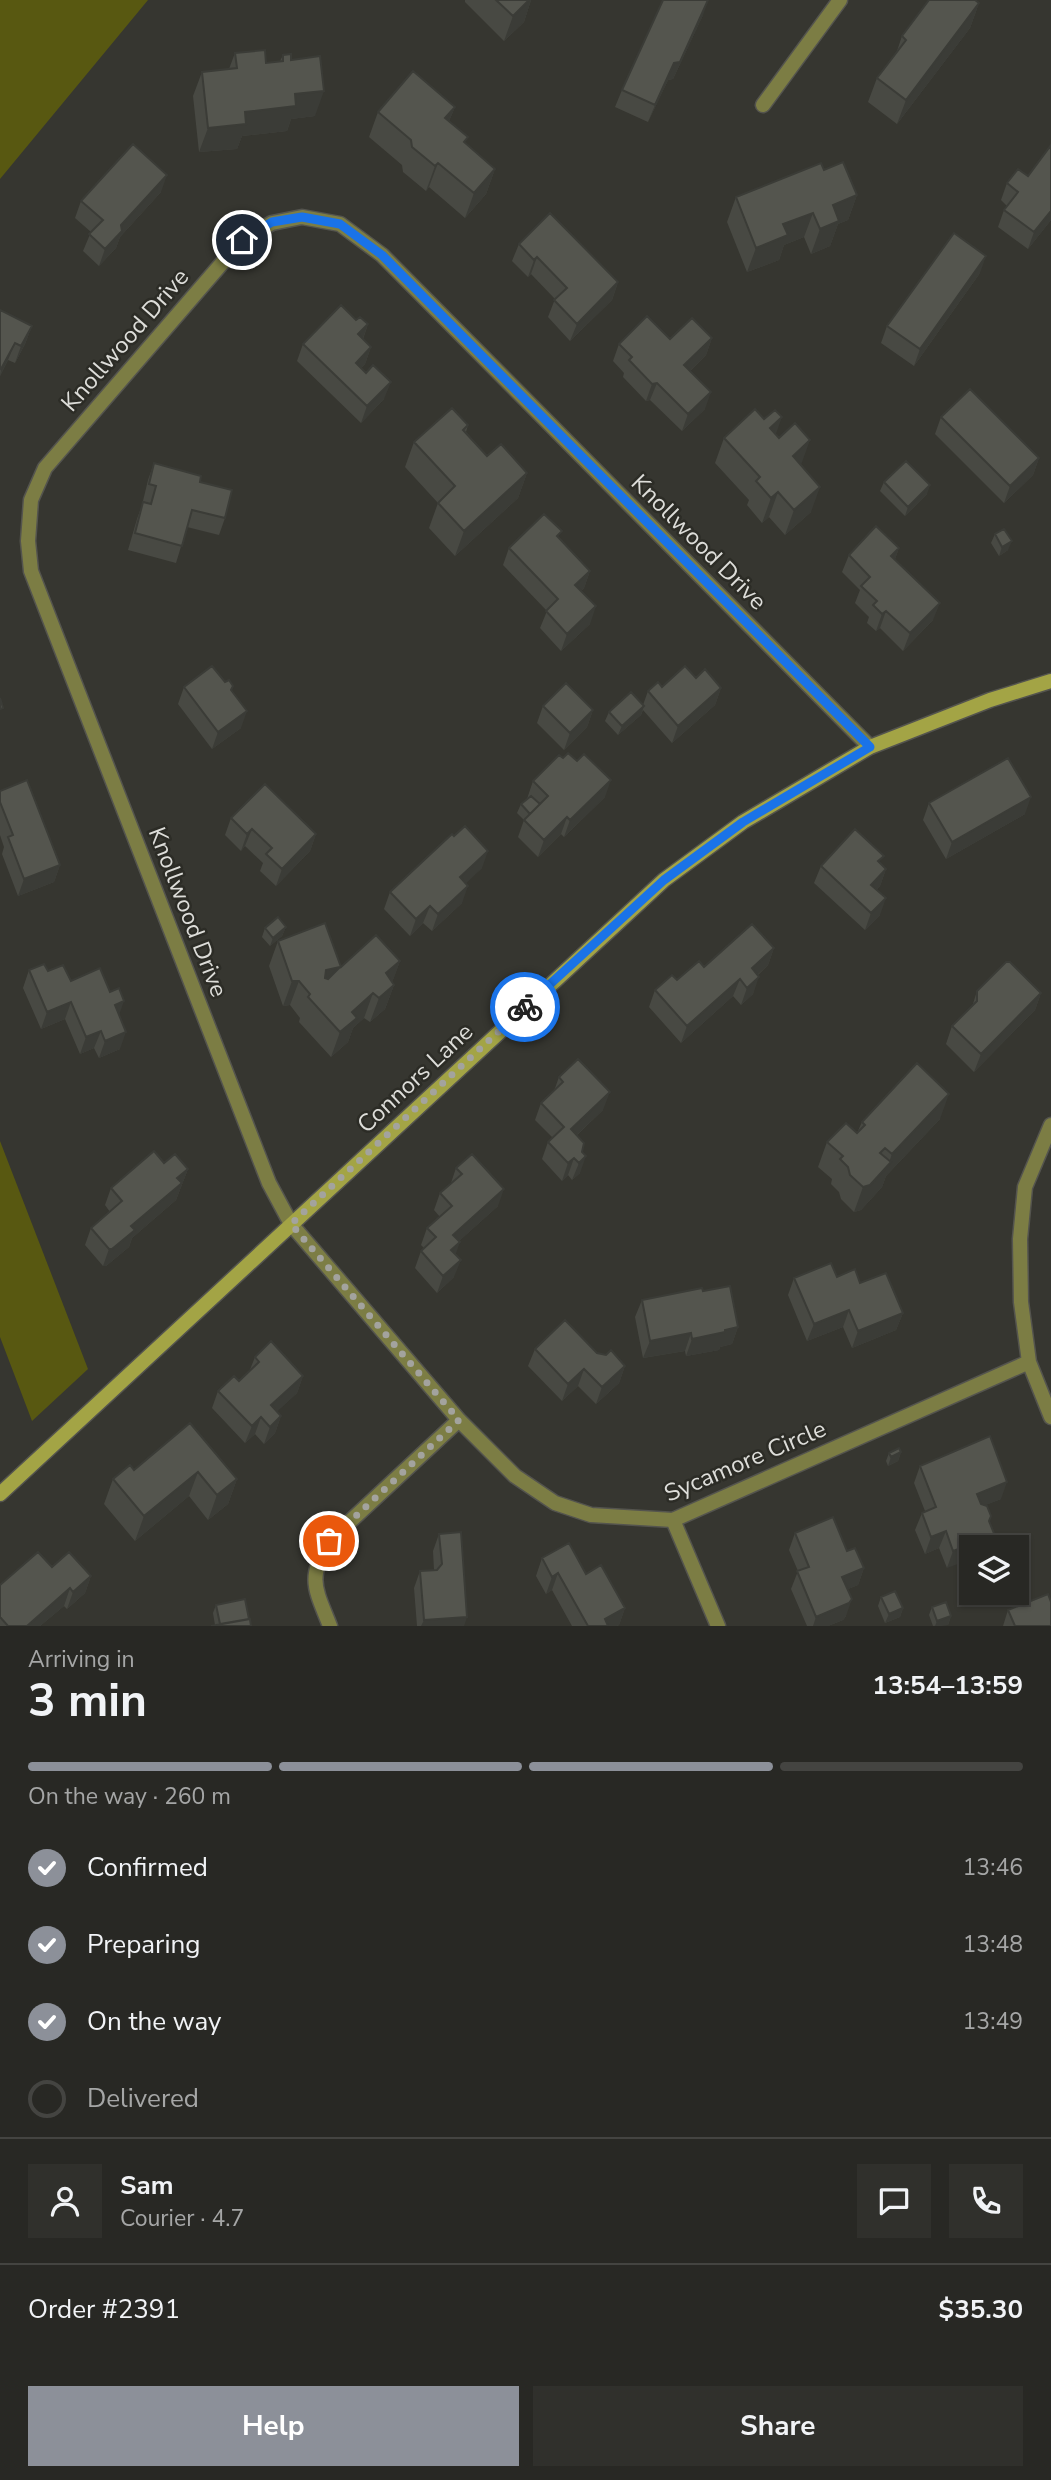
<!DOCTYPE html>
<meta charset="utf-8">
<style>
:root{--surface:#282824;--page:#30302c;--text:#f1f3f6;--muted:#a5a6a6;--line:#444441;--accent:#8c9099}
body{margin:0;font-family:"Nunito Sans",sans-serif;background:var(--page);color:var(--text);height:100vh;display:flex;flex-direction:column;font-size:26px;white-space:nowrap}
*{box-sizing:border-box;margin:0}
p{font-size:23px;color:var(--muted)}
.icon{flex:none;width:38px;height:38px;fill:none;stroke:currentColor;stroke-width:2;stroke-linecap:round;stroke-linejoin:round}
.map{position:relative;height:1626px;overflow:hidden}
.side{display:flex;flex-direction:column;background:var(--surface);flex:1}
.side>*{flex:none}
.tools{position:absolute;left:959px;top:1535px;display:grid;gap:14px}
.tools a{display:grid;place-items:center;width:70px;height:70px;border-radius:0px;background:var(--surface);box-shadow:0 2px 5px #0004,0 0 0 2px var(--line);font-size:35px}
.pin{position:absolute;display:grid;place-items:center;width:60px;height:60px;color:#fff;margin:-30px;border:4px solid #fff;border-radius:50%;box-shadow:0 2px 7px #0007}
.courier{position:absolute;display:grid;place-items:center;width:70px;height:70px;margin:-35px;border:5px solid #1a73e8;border-radius:50%;background:#fff;color:#222;box-shadow:0 2px 9px #0007}
.overview em{font-style:normal;font-weight:700}
.overview div{display:flex;flex-direction:column-reverse}
.overview{display:flex;align-items:center;justify-content:space-between;height:119px;padding:0 28px}
h1{font-size:46px;font-weight:700;line-height:52px}
.bar{display:grid;grid-template-columns:repeat(4,1fr);gap:10px 7px;align-content:center;height:84px;padding:0 28px}
.bar i{height:9px;border-radius:5px;background:var(--line)}
.bar .current{background:var(--accent)}
.bar p{grid-column:span 4}
.line{display:flex;align-items:center;gap:18px;padding:0 28px;border-top:2px solid var(--line)}
.line div{flex:1}
.round{display:grid;place-items:center;flex:none;width:74px;height:74px;border-radius:0px;background:var(--page)}
ol{padding:0 28px;list-style:none}
li{display:flex;align-items:center;gap:21px;height:77px}
li p{margin-inline-start:auto}
li .icon{padding:7px;border-radius:50%;background:var(--accent);color:#fff;stroke-width:4}
li:last-child{color:var(--muted)}
li i{width:38px;height:38px;border:4px solid var(--line);border-radius:50%}
.action{display:flex;gap:14px;margin-top:auto;padding:14px 28px}
.action a{flex:1;height:80px;border-radius:0px;background:var(--accent);color:#fff;font-size:28px;font-weight:700;line-height:80px;text-align:center}
.action a+a{background:var(--page);color:var(--text)}
.map>svg:first-child{display:block}
.green{fill:#585811}
.lines{fill:none;stroke-linecap:round;stroke-linejoin:round}
.street-casing{stroke:#54544e;stroke-width:17}
.secondary-casing{stroke:#54544e;stroke-width:17}
.street{stroke:#7c7d44;stroke-width:14}
.secondary{stroke:#a3a445;stroke-width:14}
.wall{fill:#484943}
.shaded-wall{fill:#3b3c37}
.building{fill:#54554e;stroke:#3b3c37;stroke-width:2;fill-rule:evenodd}
.done{stroke:#a3a39e;stroke-width:7;stroke-dasharray:0 12.6}
.route{stroke:#1a73e8;stroke-width:9}
.labels{text-anchor:middle;stroke-width:5;stroke-linejoin:round;paint-order:stroke}
.street-label{font-size:24px;fill:#ddddd9;stroke:#2c2c26}
</style>
<div class="map">
<svg width="1051" height="1626" viewBox="0 0 1051 1626">
<rect width="100%" height="100%" fill="#363630"/>
<path class="green" d="M0,0H148L0,179Z
M0,1141L88,1369L32,1421L0,1337Z"/>
<g class="lines">
<g class="street-casing">
<path id="street" d="M763,105L840,0
M870,747L382,255L340,224L302,217L272,223L242,240L45,468L31,500L28,541L31,571L269,1183L291,1224L459,1420L515,1476L555,1503L591,1515L673,1520L1029,1362
M1051,1125L1025,1187L1020,1239L1021,1302L1029,1362L1051,1417
M673,1520L718,1626
M330,1626C315,1588 307,1579 329,1541L459,1420"/>
</g>
<g class="secondary-casing">
<path id="secondary" d="M0,1494L664,880L743,822L870,747L990,700L1051,681"/>
</g>
<use href="#street" class="street"/>
<use href="#secondary" class="secondary"/>
</g>
<path class="wall" d="M465,0H531L524,22L504,41L465,2Z
M979,3L970,28L897,124L868,102L877,78L896,54L902,36Z
M703,15L673,79L668,80L648,122L615,107L622,90Z
M235,53L266,63L280,61L283,55L291,60L315,116L291,119L287,131L242,136L237,149L199,152L193,96L202,72L229,69Z
M455,107L449,121L465,144L495,169L486,194L465,218L429,187L426,191L403,172L402,165L369,137L378,112Z
M824,170L857,195L848,220L838,224L830,246L811,254L804,237L784,245L779,260L747,272L727,222L736,197Z
M1007,183L1051,220L1028,249L998,227L1004,210L1007,206L1001,200Z
M161,192L120,237L116,248L99,266L83,251L91,232L75,218L81,201Z
M519,244L618,282L612,300L570,341L548,317L555,299L531,274L528,277L512,261Z
M980,273L914,366L881,343L887,326Z
M0,310L32,326L25,344L15,363L8,360L0,376Z
M356,320L368,324L363,339L371,347L365,364L361,368L366,373L384,399L361,423L297,361L303,344Z
M712,338L706,355L690,371L705,409L682,431L650,400L646,401L623,377L624,373L613,361L619,344L670,339Z
M941,417L1039,458L1033,475L1004,503L935,434Z
M468,425L466,432L487,456L527,473L518,498L455,556L429,528L438,503L405,467L414,442Z
M776,434L801,465L811,512L785,535L769,517L762,523L747,505L749,500L715,463L724,438Z
M154,463L200,482L225,518L219,535L187,527L176,563L128,550L137,519L143,502L150,504L143,501L148,480Z
M884,482L927,494L905,516L880,491Z
M995,534L1008,550L999,556L991,543Z
M559,538L590,571L584,588L581,591L590,624L561,651L540,628L547,611L503,565L509,548Z
M899,548L895,559L933,620L903,651L880,628L876,631L867,623L869,617L855,603L860,590L842,572L849,555Z
M696,678L721,688L715,705L672,743L643,710L641,715L618,735L605,721L609,712L643,705L648,691Z
M184,687L232,691L241,728L212,749L178,704Z
M543,706L593,710L587,727L564,750L537,723Z
M533,781L605,797L564,837L561,834L538,857L518,837L524,820L517,813L521,804L527,799Z
M0,791L60,865L54,882L18,896L2,854L4,847L0,835Z
M929,803L1025,814L946,859L923,820Z
M231,818L316,834L310,851L276,886L260,871L263,863L245,846L241,851L225,835Z
M821,866L886,869L880,886L877,889L880,915L865,930L814,883Z
M482,868L465,883L462,903L432,931L423,923L410,936L384,909L390,892Z
M286,927L282,936L270,946L262,937L265,928Z
M278,941L341,967L400,961L392,982L394,985L385,1009L370,1022L364,1018L353,1028L348,1042L331,1057L299,1022L300,1018L290,1005L283,1006L269,966Z
M774,948L768,965L758,975L753,994L741,1005L733,996L681,1043L649,1007L655,990L704,967Z
M29,970L48,971L71,981L119,1015L120,1049L99,1058L94,1048L80,1054L65,1019L41,1029L23,988Z
M977,991L1041,993L1035,1010L974,1072L946,1044L952,1026L972,1007Z
M559,1077L603,1110L577,1135L582,1152L580,1173L572,1180L568,1175L562,1181L542,1159L548,1142L553,1138L535,1120L541,1103L554,1091Z
M940,1119L886,1176L882,1187L861,1210L854,1212L841,1199L839,1192L831,1184L832,1179L818,1167L827,1142L857,1133L862,1122Z
M164,1163L188,1169L176,1200L132,1238L129,1247L106,1266H103L85,1245L91,1228L110,1212L105,1205L111,1188Z
M456,1168L498,1206L459,1241L455,1254L454,1277L437,1293L415,1268L421,1251L424,1248L421,1245L427,1228L440,1217L434,1210L440,1193L451,1183Z
M837,1277L860,1283L903,1313L896,1330L852,1348L843,1327L807,1341L788,1295L794,1278Z
M703,1291L738,1327L732,1344L720,1347L719,1350L686,1356L685,1351L643,1358L635,1317L642,1300Z
M535,1349L597,1353L606,1355L625,1366L619,1383L596,1404L578,1386L562,1401L528,1366Z
M255,1357L303,1376L297,1393L277,1411L281,1416L275,1433L264,1444L255,1434L245,1443L212,1408L218,1391L239,1381L249,1372Z
M190,1423L237,1479L228,1504L208,1520L189,1496L135,1541L104,1504L113,1479L134,1470Z
M901,1452L898,1461L888,1466L886,1461L889,1453Z
M920,1466L1001,1499L985,1505L947,1568L939,1548L925,1554L915,1530L922,1513L925,1511L914,1483Z
M795,1533L847,1551L864,1568L858,1585L848,1589L846,1616L843,1620L828,1626H807L791,1589L798,1571L789,1550Z
M439,1534L464,1626H417L414,1588L420,1571L434,1570L433,1551Z
M542,1558L586,1574L625,1608L619,1625L617,1626H572L552,1590L546,1594L536,1576Z
M52,1567L91,1576L85,1593L67,1609L64,1606L40,1626H0V1585Z
M881,1597L903,1608L900,1617L885,1623L878,1606Z
M216,1605L251,1626L215,1625L213,1613Z
M932,1607L951,1616L948,1625L933,1626L929,1615Z
M1008,1610L1051,1626H1003Z"/>
<path class="shaded-wall" d="M529,0H531L524,22L504,41L513,16Z
M708,0L703,15L673,79L668,80L648,122L655,105L674,63Z
M979,3L970,28L897,124L906,100Z
M324,91L315,116L291,119L287,131L242,136L237,149L199,152L208,128L245,112L295,94Z
M455,107L445,131V118Z
M438,163L429,187L426,191L435,166Z
M495,169L486,194L465,218L474,193Z
M167,175L161,192L120,237L116,248L99,266L105,249L121,225Z
M857,195L848,220L838,224L830,246L811,254L820,229L833,205Z
M1051,211V220L1028,249L1034,232Z
M813,213L804,237L784,245L779,260L747,272L756,248L783,224Z
M986,256L980,273L914,366L920,349Z
M537,257L531,274L528,277L534,260Z
M618,282L612,300L570,341L577,324Z
M368,324L362,341L358,334Z
M32,326L25,344L15,363L21,346Z
M712,338L706,355L678,382L684,365Z
M15,343L8,360L0,376L1,369Z
M371,347L365,364L349,380L356,363Z
M391,382L384,399L361,423L367,406Z
M657,383L650,400L646,401L652,384Z
M711,392L705,409L682,431L688,414Z
M782,417L773,442L770,428Z
M810,440L801,465L784,481L793,456Z
M1039,458L1033,475L1004,503L1010,486Z
M527,473L518,498L455,556L464,531Z
M930,485L927,494L905,516L908,507Z
M820,487L811,512L785,535L794,510Z
M778,492L769,517L762,523L771,498Z
M1012,541L1008,550L999,556L1002,547Z
M899,548L893,565L891,556Z
M590,571L584,588L569,602L575,585Z
M940,603L933,620L903,651L910,633Z
M596,606L590,624L561,651L567,634Z
M886,611L880,628L876,631L882,614Z
M721,688L715,705L672,743L678,726Z
M644,706L641,715L618,735L622,726Z
M593,710L587,727L564,750L570,733Z
M247,711L241,728L212,749L218,732Z
M611,780L605,797L564,837L570,820Z
M1031,797L1025,814L946,859L952,842Z
M567,817L561,834L538,857L544,840Z
M252,829L245,846L241,851L247,834Z
M316,834L310,851L276,886L282,869Z
M488,851L482,868L454,895L460,877Z
M60,865L54,882L18,896L24,879Z
M886,869L880,886L865,902L871,885Z
M468,886L462,903L432,931L438,914Z
M886,898L880,915L865,930L871,913Z
M430,906L423,923L410,936L416,919Z
M286,927L282,936L270,946L273,938Z
M774,948L768,965L746,985L752,968Z
M400,961L391,986L377,998L386,973Z
M340,967L317,995L326,970Z
M759,977L753,994L741,1005L747,988Z
M740,979L733,996L681,1043L687,1026Z
M292,981H299L290,1005L283,1006Z
M394,985L385,1009L370,1022L379,998Z
M373,993L364,1018L353,1028L348,1042L331,1057L340,1032L352,1012Z
M1041,993L1035,1010L974,1072L981,1054Z
M124,1001L118,1018L115,1005Z
M71,1002L65,1019L41,1029L47,1012Z
M101,1031L94,1048L80,1054L86,1037Z
M126,1032L120,1049L99,1058L105,1041Z
M610,1092L603,1110L565,1146L571,1129Z
M949,1094L940,1119L886,1176L882,1187L861,1210L854,1212L863,1187L888,1165L892,1154Z
M586,1156L580,1173L572,1180L579,1163Z
M574,1158L568,1175L562,1181L568,1163Z
M188,1169L176,1200L132,1238L129,1247L106,1266H103L109,1249L177,1178Z
M504,1189L498,1206L447,1252L453,1235Z
M460,1242L454,1259L451,1250Z
M461,1260L454,1277L437,1293L443,1276Z
M849,1310L843,1327L807,1341L814,1324Z
M903,1313L896,1330L852,1348L858,1331Z
M738,1327L732,1344L720,1347L719,1350L686,1356L692,1339L725,1330Z
M691,1333L685,1351L643,1358L650,1341Z
M625,1366L619,1383L596,1404L602,1387Z
M584,1369L578,1386L562,1401L568,1384Z
M303,1376L297,1393L265,1423L271,1405Z
M281,1416L275,1433L264,1444L270,1427Z
M261,1417L255,1434L245,1443L252,1426Z
M901,1452L898,1461L888,1466L891,1457Z
M198,1472L189,1496L135,1541L144,1516Z
M237,1479L228,1504L208,1520L217,1495Z
M1007,1482L1001,1499L971,1511L977,1494Z
M946,1531L939,1548L925,1554L931,1537Z
M995,1536L990,1547H971V1559L947,1568L953,1551Z
M864,1568L858,1585L836,1594L842,1577Z
M558,1573L552,1590L546,1594L552,1577Z
M91,1576L85,1593L67,1609L73,1592Z
M70,1588L64,1606L40,1626H27Z
M852,1599L846,1616L843,1620L828,1626H813L816,1617Z
M625,1608L619,1625L617,1626H602L605,1619Z
M903,1608L900,1617L885,1623L889,1614Z
M951,1616L948,1625L935,1626L937,1621Z
M467,1617L464,1626H421L424,1620Z"/>
<path class="building" d="M496,0H529L513,16Z
M663,0H708L680,62L674,63L655,105L622,90Z
M929,0H975L979,3L906,100L877,78L906,40L902,36Z
M265,50L266,63L283,61V55L291,54V60L320,56L324,91L295,94L296,106L245,112L246,124L208,128L202,72L237,68L235,53Z
M413,71L455,107L445,118L468,137L464,142L495,169L474,193L438,163L435,166L412,147L411,140L378,112Z
M133,144L167,175L121,225L122,231L105,249L89,234L103,220L81,201Z
M1051,145V211L1034,232L1004,210L1018,192L1007,183L1018,169L1028,176Z
M843,162L857,195L833,205L839,221L820,229L813,213L783,224L788,235L756,248L736,197L821,163L824,170Z
M550,213L618,282L577,324L554,300L567,288L537,257L534,260L519,244Z
M954,233L986,256L920,349L887,326Z
M341,305L356,320L360,317L368,324L358,334L371,347L356,363L366,373L373,365L391,382L367,406L303,344Z
M0,310L32,326L21,346L15,343L1,369L0,368Z
M647,316L670,339L692,318L712,338L684,365L711,392L688,414L657,383L652,384L629,360L632,357L619,344Z
M970,389L1039,458L1010,486L941,417Z
M452,408L468,425L463,430L487,456L501,444L527,473L464,531L438,503L455,486L414,442Z
M755,409L764,419L775,410L782,417L770,428L779,438L795,423L810,440L793,456L820,487L794,510L778,492L771,498L756,481L760,477L724,438Z
M906,461L930,485L908,507L884,482Z
M154,463L201,476L200,482L232,490L225,518L192,510L182,546L135,533L143,502L151,504L156,486L149,484Z
M544,514L562,531L557,536L590,571L575,585L596,606L567,634L546,611L558,599L509,548Z
M876,526L899,548L891,556L940,603L910,633L886,611L882,614L873,605L877,601L861,586L870,577L849,555Z
M1004,529L1012,541L1002,547L995,534Z
M212,666L225,682L229,680L233,686L231,690L247,711L218,732L184,687Z
M685,666L696,678L705,669L721,688L678,726L648,691L658,682L662,687Z
M566,683L593,710L570,733L543,706Z
M631,692L644,706L622,726L609,712Z
M0,698L3,708L0,709Z
M568,753L577,761L584,754L611,780L570,820L567,817L544,840L524,820L548,796L533,781L559,755L563,758Z
M1008,758L1031,797L952,842L929,803Z
M27,780L60,865L24,879L8,837L13,835L0,802V791Z
M265,784L316,834L282,869L266,854L272,848L252,829L247,834L231,818Z
M531,796L540,804L530,814L521,804Z
M465,826L488,851L460,877L468,886L438,914L430,906L416,919L390,892L452,834L454,836Z
M855,829L884,856L878,861L886,869L871,885L886,898L871,913L821,866Z
M278,917L286,927L273,938L265,928Z
M325,923L341,967L376,935L400,961L386,973L394,985L379,998L373,993L352,1012L357,1018L340,1032L308,997L310,994L299,981H292L278,941ZM340,967L328,979L325,978L326,970Z
M752,924L774,948L752,968L759,977L747,988L740,979L687,1026L655,990L672,975L677,980L699,961L704,967Z
M1006,962H1010L1041,993L981,1054L952,1026L977,1001V991Z
M44,964L48,971L63,965L71,981L100,968L110,992L119,988L124,1001L115,1005L126,1032L105,1041L101,1031L86,1037L71,1002L47,1012L29,970Z
M578,1059L610,1092L571,1129L584,1143L582,1152L586,1156L579,1163L574,1158L568,1163L548,1142L564,1127L541,1103L563,1082L559,1077Z
M917,1063L949,1094L892,1154L885,1148L880,1153L891,1162L870,1185L863,1187L850,1175L848,1167L840,1159L843,1156L827,1142L846,1123L857,1133L865,1125L862,1122Z
M154,1151L164,1163L175,1154L188,1169L177,1178L182,1183L131,1226L135,1230L112,1249H109L91,1228L122,1201L111,1188Z
M472,1154L504,1189L453,1235L460,1242L451,1250L461,1260L443,1276L421,1251L436,1237L427,1228L452,1206L440,1193L462,1174L456,1168Z
M831,1263L837,1277L855,1269L860,1283L886,1273L903,1313L858,1331L849,1310L814,1324L794,1278Z
M730,1286L738,1327L725,1330V1332L692,1339L691,1333L650,1341L642,1300L702,1288L703,1291Z
M565,1320L597,1353L606,1355L611,1350L625,1366L602,1387L584,1369L568,1384L535,1349Z
M271,1341L303,1376L271,1405L281,1416L270,1427L261,1417L252,1426L218,1391L234,1376L239,1381L259,1362L255,1357Z
M190,1423L237,1479L217,1495L198,1472L144,1516L113,1479L130,1465L134,1470Z
M990,1436L1007,1482L977,1494L981,1504L987,1506L991,1516L989,1521L995,1536L953,1551L946,1531L931,1537L922,1513L936,1507L920,1466Z
M899,1448L901,1452L891,1457L889,1453Z
M833,1517L847,1551L855,1548L864,1568L842,1577L852,1599L849,1603L816,1617L797,1571L809,1567L795,1533Z
M461,1532L467,1617L424,1620L420,1571L437,1570L442,1564L439,1534Z
M569,1543L586,1574L601,1565L625,1608L605,1619L608,1626H588L558,1573L552,1577L542,1558Z
M38,1552L52,1567L69,1552L91,1576L73,1592L70,1588L27,1626H8L0,1617V1585Z
M895,1591L903,1608L889,1614L881,1597Z
M1048,1594L1051,1602V1626H1015L1008,1610Z
M245,1599L249,1619L220,1624L216,1605Z
M946,1602L951,1616L937,1621L932,1607Z
M250,1619L251,1626H211Z"/>
<g class="lines">
<path class="done" d="M329,1541L459,1420L291,1224L525,1007"/>
<path class="route" d="M242,240L272,222L302,217L340,224L382,255L870,747L743,822L664,880L525,1007"/>
</g>
<g class="labels">
<g class="street-label">
<text transform="translate(125 340) rotate(-49)" y="8">Knollwood Drive</text>
<text transform="translate(699 542) rotate(45)" y="8">Knollwood Drive</text>
<text transform="translate(188 912) rotate(69)" y="8">Knollwood Drive</text>
<text transform="translate(415 1078) rotate(-43)" y="8">Connors Lane</text>
<text transform="translate(745 1461) rotate(-23)" y="8">Sycamore Circle</text>
</g>
</g>
</svg>
<div class="tools">
<a><svg class="icon" aria-label="layers" viewBox="0 0 24 24"><path d="M12 4l9 5-9 5-9-5zM3 14l9 5 9-5"/></svg></a>
</div>
<div class="pin" style="left:329px;top:1541px;background:#ea580c"><svg class="icon" aria-label="bag" viewBox="0 0 24 24"><path d="M5 8h14l-1 12H6zM9 8a3 3 0 0 1 6 0"/></svg></div>
<div class="pin" style="left:242px;top:240px;background:#1f2937"><svg class="icon" aria-label="home" viewBox="0 0 24 24"><path d="M3 11l9-7 9 7M6 9v11h12V9"/></svg></div>
<div class="courier" style="left:525px;top:1007px"><svg class="icon" aria-label="bike" viewBox="0 0 24 24"><circle cx="6" cy="16" r="4"/><circle cx="18" cy="16" r="4"/><path d="M6 16l4-8h5l3 8M10 8l3 8H6M13 5h3"/></svg></div>
</div>
<section class="side">
<div class="overview"><div><h1>3 min</h1><p>Arriving in</p></div><em>13:54–13:59</em></div>
<div class="bar"><i class="current"></i><i class="current"></i><i class="current"></i><i></i><p>On the way · 260 m</p></div>
<ol>
<li><svg class="icon" aria-label="check" viewBox="0 0 24 24"><path d="M5 12l5 5 9-10"/></svg>Confirmed<p>13:46</p></li>
<li><svg class="icon" aria-label="check" viewBox="0 0 24 24"><path d="M5 12l5 5 9-10"/></svg>Preparing<p>13:48</p></li>
<li><svg class="icon" aria-label="check" viewBox="0 0 24 24"><path d="M5 12l5 5 9-10"/></svg>On the way<p>13:49</p></li>
<li><i></i>Delivered</li>
</ol>
<div class="line" style="height:126px"><a class="round"><svg class="icon" aria-label="person" viewBox="0 0 24 24"><circle cx="12" cy="8" r="4"/><path d="M4 21q1-7 8-7t8 7"/></svg></a><div><b>Sam</b><p>Courier · 4.7</p></div><a class="round"><svg class="icon" aria-label="chat" viewBox="0 0 24 24"><path d="M4 5h16v11H9l-5 4z"/></svg></a><a class="round"><svg class="icon" aria-label="phone" viewBox="0 0 24 24"><path d="M5 4h4l2 5-3 2q2 4 5 5l2-3 5 2v4C11 20 4 13 5 4z"/></svg></a></div>
<div class="line" style="height:91px"><div>Order #2391</div><b>$35.30</b></div>
<div class="action"><a>Help</a><a>Share</a></div>
</section>
